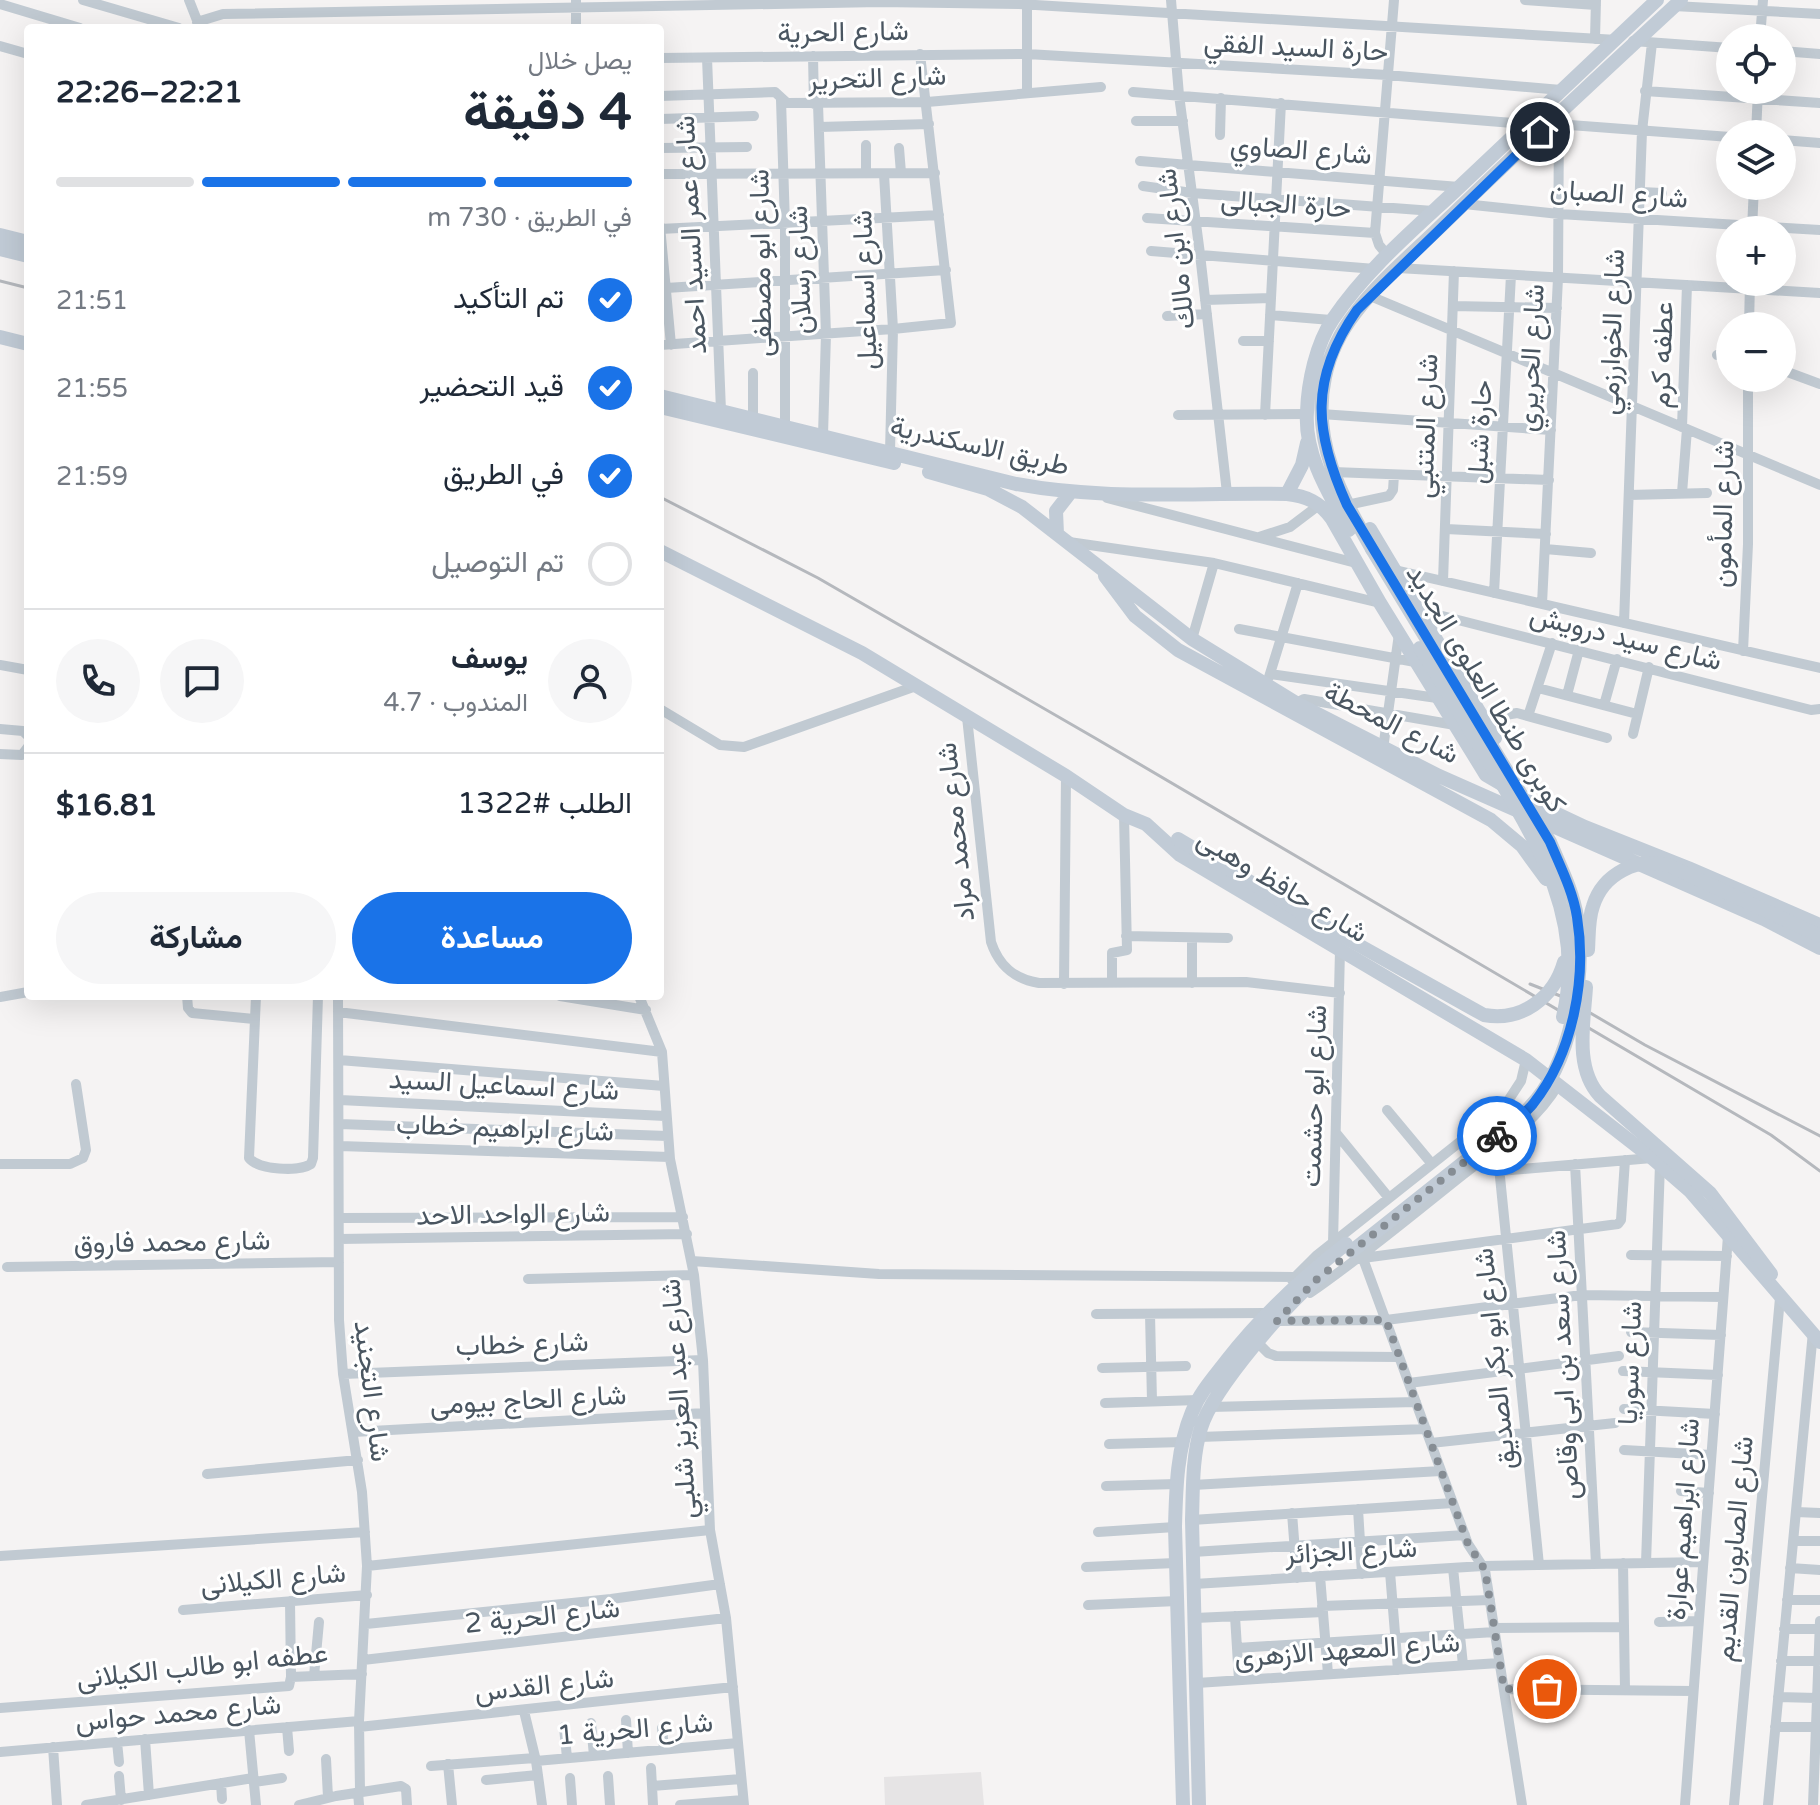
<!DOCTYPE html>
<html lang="ar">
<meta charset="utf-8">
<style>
:root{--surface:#fff;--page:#f6f6f7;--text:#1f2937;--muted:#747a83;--line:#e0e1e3;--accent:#1a73e8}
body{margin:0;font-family:"Varela Round",Vazirmatn,sans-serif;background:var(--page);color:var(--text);direction:rtl;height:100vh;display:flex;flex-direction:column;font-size:30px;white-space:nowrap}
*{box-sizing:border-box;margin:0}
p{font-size:26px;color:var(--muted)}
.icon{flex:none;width:44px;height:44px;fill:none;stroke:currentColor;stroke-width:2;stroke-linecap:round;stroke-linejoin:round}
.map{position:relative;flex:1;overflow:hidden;direction:ltr}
.sheet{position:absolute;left:24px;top:24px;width:640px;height:976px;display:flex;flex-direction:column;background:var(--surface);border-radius:8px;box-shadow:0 8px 32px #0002;direction:rtl}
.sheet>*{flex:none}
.fabs{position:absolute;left:1716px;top:24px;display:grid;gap:16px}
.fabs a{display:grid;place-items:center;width:80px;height:80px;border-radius:50%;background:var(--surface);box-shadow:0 8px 32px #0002;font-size:40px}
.pin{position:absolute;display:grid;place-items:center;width:68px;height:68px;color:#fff;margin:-34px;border:4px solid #fff;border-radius:50%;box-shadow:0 2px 8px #0007}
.courier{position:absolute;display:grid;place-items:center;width:80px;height:80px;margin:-40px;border:6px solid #1a73e8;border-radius:50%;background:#fff;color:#222;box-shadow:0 2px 10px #0007}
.headline em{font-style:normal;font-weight:700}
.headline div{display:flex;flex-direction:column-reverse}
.headline{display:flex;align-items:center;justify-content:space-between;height:136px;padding:0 32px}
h1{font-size:52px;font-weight:700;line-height:60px}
.bar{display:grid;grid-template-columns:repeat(4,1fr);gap:12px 8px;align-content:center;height:96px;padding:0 32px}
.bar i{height:10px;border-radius:6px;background:var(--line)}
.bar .selected{background:var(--accent)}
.bar p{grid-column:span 4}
.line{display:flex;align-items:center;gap:20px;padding:0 32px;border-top:2px solid var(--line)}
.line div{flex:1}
.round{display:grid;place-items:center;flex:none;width:84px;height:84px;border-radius:42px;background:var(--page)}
ol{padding:0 32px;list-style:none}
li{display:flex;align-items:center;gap:24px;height:88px}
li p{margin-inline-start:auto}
li .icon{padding:8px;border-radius:50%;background:var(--accent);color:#fff;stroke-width:4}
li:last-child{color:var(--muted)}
li i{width:44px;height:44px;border:4px solid var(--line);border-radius:50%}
.action{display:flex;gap:16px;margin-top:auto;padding:16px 32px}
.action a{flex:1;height:92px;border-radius:48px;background:var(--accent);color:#fff;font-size:32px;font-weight:700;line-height:92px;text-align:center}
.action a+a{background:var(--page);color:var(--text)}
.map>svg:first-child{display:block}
.education{fill:#e6e4e5}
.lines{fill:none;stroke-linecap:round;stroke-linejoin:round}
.minor{stroke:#c1cad2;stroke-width:10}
.secondary{stroke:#c1cbd6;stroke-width:14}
.rail{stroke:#b5b8bd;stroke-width:3}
.secondary-bridge{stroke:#c1cbd6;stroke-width:14}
.done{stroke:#868d94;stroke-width:8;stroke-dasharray:0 14.4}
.route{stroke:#1a73e8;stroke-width:10}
.labels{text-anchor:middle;stroke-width:6;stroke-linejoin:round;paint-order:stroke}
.street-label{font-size:28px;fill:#4a5661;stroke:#fff}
</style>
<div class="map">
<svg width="1820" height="1805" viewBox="0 0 1820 1805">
<rect width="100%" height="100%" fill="#f5f3f3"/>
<path class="education" d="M981,1772L984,1805H885L884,1777Z"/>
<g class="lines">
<path class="minor" d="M83,0L179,28
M189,0L200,28
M576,0V28
M1171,0L1179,95L1200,254L1227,493
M1525,0L1596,5
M0,4L80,28
M1674,6L1820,14
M197,22L223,14L880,2L1019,4L1617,40
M1760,38L1763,0
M1595,39L1596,0
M1633,41L1730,48
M0,46L28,54
M1782,51L1820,54
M813,56L814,104
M660,58L1027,54L1387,75L1561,90
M707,58L721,411
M1645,91L1820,103
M1133,92L1525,124
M1027,93V0
M660,96L775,92L787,103L927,102L1101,87
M781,100L785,224V426
M818,104L826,334L823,435
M1559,115L1570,125L1730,137
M660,119L754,116
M1136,121H1183
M819,127L929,124
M1756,134L1758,90
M1220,135L1221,98
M1782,140L1820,143
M866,145V173
M660,148L747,147
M899,148L901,173
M1140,161L1459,187
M660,174L935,173
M884,174L893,329L890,452
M1143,186L1192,193L1433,211
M1641,192L1662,193
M1464,204L1559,214L1820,230
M1147,218L1375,233
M660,226L671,345
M660,229L939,215
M1752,230L1754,186
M1151,251L1375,269
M1388,256L1379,245L1375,233L1394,0
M1398,268L1820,293
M666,288L946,270
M1370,296L1820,485
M1205,300L1271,298
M1453,306L1557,308
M1270,315L1331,320
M1167,316L1207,314
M1749,326L1750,282
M1243,341H1269
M660,345L893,329L951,323L920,54
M1717,355L1730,356
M1782,370L1820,384
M753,373V418
M1321,414L1551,430
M1178,415L1306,414
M1265,415L1281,103
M1682,427L1687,285
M1333,472L1549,480
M1682,493L1687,429
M1629,495L1707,493
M1107,498L1356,563
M1347,505L1389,496L1393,490L1394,475
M1446,529L1546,534
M1259,537L1290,527L1319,505
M1069,542L1214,563L1380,603
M1545,549L1591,553
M1395,570L1820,668
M1443,581L1454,271
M1494,593L1511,275
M1542,604L1558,278L1559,115
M1419,610L1811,710L1820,709
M1624,623L1642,131L1652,43
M1239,629L1415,662
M1192,639L1214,563
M1743,651L1748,544V378
M0,665L28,670
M1270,674L1437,698
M1269,677L1298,583
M1538,688L1637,714
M1567,695L1579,650
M1296,703L1304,699L1455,725
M1604,705L1617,659
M660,709L720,745L744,747L916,686
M1500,716L1517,713L1607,738
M1528,716L1552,643
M967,717L991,942C999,966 1014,979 1039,983L1246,982L1340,993
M0,729L23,731L28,736
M1633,734L1649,667
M1383,749L1399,634
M0,754L22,755L28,747
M1126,936L1228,938
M1112,982V953L1127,950L1124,815
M1192,983V938
M1064,984L1066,776
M187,996L188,1008L192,1013L254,1019
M256,996L249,1158C258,1170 299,1172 311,1164L313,1158L318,996
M338,996L339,1320L343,1374L362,1492L367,1566L359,1721L360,1791
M560,996L646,1010
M639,996L662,1052L670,1159L694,1275L703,1360L710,1530L726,1618L744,1805
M0,997L28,992
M338,1012L662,1052
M339,1060L664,1086
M340,1100L665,1116
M1387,1110L1432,1164
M340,1124L667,1136
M1336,1133L1389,1198
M340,1146L669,1157
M1497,1147L1539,1565
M0,1164H70L83,1158L86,1150L76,1084
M1575,1164L1596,1564
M1499,1171L1652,1158
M339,1218L683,1217
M339,1239L687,1234
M1333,1243L1340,950
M1631,1255L1727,1256
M1362,1256L1468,1544L1485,1570L1522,1805
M1363,1258L1618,1224L1621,1220L1625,1160
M692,1261L879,1274L1294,1277
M7,1267L339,1262
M528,1279L694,1275
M1292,1280L1316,1256L1504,1107L1521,1081L1526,1060
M1310,1293C1362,1257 1411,1216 1460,1177C1494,1150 1536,1123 1558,1085
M1096,1314L1265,1313
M1150,1314L1152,1401
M1277,1321L1386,1320L1582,1295L1723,1297
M1631,1332L1721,1335
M1258,1343L1268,1353L1276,1356L1399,1357
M1102,1368L1186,1366
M1623,1371L1718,1375
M343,1374L703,1360
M1409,1383L1619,1356
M1105,1403L1198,1400
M1210,1407L1416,1402
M1624,1409L1715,1414
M353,1432L705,1413
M1199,1437L1426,1429
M1431,1443L1615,1423
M1109,1444L1183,1442
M1624,1450L1711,1455
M207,1474L358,1460
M1193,1485L1441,1471
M1106,1486L1176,1484
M1681,1491L1709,1493
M1358,1509L1362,1574
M1796,1512L1820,1513
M1292,1513L1297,1578
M1192,1520L1453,1503
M1098,1532L1175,1527
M1793,1541H1820
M1193,1552L1465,1535
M0,1556L365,1532
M1623,1563L1625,1690
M1646,1563L1660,1164
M367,1566L710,1530
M1086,1567L1175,1563
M1453,1568L1463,1665
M1790,1568L1820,1570
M1390,1572L1398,1670
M1320,1576L1328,1674
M1194,1584L1483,1566L1703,1562
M1787,1600H1820
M290,1601L291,1677
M1088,1605L1177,1601
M1322,1606L1490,1600
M183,1610L367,1595
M1235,1616L1239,1680
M1195,1618L1323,1612
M1659,1622L1699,1621
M366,1624L611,1599L720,1584
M1494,1628L1624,1627
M1784,1629H1820
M1237,1648L1495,1632
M363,1660L726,1618
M1781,1661H1818
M314,1676L319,1622
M1197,1683L1499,1663
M1504,1689L1693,1691
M1778,1697L1817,1698
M0,1708L289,1686L291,1677L362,1674
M524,1711L536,1761L542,1805
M626,1720L628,1753
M591,1723L594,1756
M287,1727L289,1751
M359,1727L733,1687
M564,1727L567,1758
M1775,1727H1816
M662,1728L664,1749
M249,1730L256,1805
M145,1739L149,1795
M117,1742L119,1762
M53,1747L57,1805
M0,1752L359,1721
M326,1759L328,1797
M536,1761L738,1743
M448,1764L452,1805
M431,1766L535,1758
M651,1768L653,1805
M119,1776L121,1800
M608,1776L610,1805
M570,1778L572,1805
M486,1780L538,1775
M254,1782L282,1778
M221,1783L222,1799
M652,1786L741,1779
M358,1792L359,1805
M86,1805L253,1778
M299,1805L336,1796L401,1786L406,1789L407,1805
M680,1805L743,1800
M1685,1805L1728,1236
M1734,1805L1780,1298
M1768,1805L1813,1332
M1813,1805L1820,1621"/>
<path class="secondary" d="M0,235L28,242
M0,249L28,256
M0,337L28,344
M660,396L1016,484C1106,501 1196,492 1287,494C1306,496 1320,502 1332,519L1380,603L1486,775L1534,803L1585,827L1688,868L1820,925
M660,407L894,463
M929,472L988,489L1022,507L1192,639L1296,703L1439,776L1764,919L1820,948
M1287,494L1302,465L1307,443
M1370,529L1495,738
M1349,530C1329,494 1304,455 1307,412C1308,382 1316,344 1333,319C1365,271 1412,231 1454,192C1521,128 1589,64 1657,0
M1057,534L1056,511L1070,493
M1372,549C1341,495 1311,441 1325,377C1330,353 1341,331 1356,312C1381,279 1416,251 1446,221C1523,146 1602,73 1681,0
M660,551L862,653L1066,776L1124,815L1146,824L1180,855L1526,1060L1652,1158L1690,1191L1820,1342
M1105,576L1135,616L1178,650L1491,820L1522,846L1546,879
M1183,1805L1175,1527C1176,1488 1177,1448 1192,1412C1200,1392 1214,1377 1227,1360C1262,1315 1301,1279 1346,1244
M1199,1805L1192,1520C1193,1490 1192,1457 1201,1428C1213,1388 1289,1301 1323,1274"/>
<path class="rail" d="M0,281L28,288
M660,497L818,578L1095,738L1725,1108L1771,1135L1820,1171
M1530,984L1563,997L1645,1045L1820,1136"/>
<path class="secondary-bridge" d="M1420,648C1444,686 1467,725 1490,764C1538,843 1586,920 1563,1017
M1178,839L1328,928L1484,1015C1521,1022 1554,998 1564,962
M1588,950C1589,935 1588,920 1593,906C1603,874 1637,856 1670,866L1820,936
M1586,987C1584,1022 1574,1068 1600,1096L1710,1193L1771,1274
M1352,1251C1391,1220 1429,1190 1468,1159C1488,1143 1511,1127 1529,1108C1572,1064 1586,975 1577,917C1573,891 1560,866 1550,842L1372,549"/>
</g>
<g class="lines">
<path class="done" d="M1497,1136L1316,1280L1277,1321L1386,1320L1468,1544L1485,1570L1504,1689H1547"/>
<path class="route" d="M1497,1136C1509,1126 1523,1116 1533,1104C1573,1053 1587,979 1577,917C1573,891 1560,866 1550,842L1347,505C1314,432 1309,379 1357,310L1540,132"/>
</g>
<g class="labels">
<g class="street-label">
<text transform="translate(843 31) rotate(-1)" y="10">شارع الحرية</text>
<text transform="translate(1296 46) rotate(3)" y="10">حارة السيد الفقي</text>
<text transform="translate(877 77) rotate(-2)" y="10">شارع التحرير</text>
<text transform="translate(1301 149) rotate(4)" y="10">شارع الصاوي</text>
<text transform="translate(1619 193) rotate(4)" y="10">شارع الصبان</text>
<text transform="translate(1286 203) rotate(4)" y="10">حارة الجبالى</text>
<text transform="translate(690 235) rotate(-93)" y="10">شارع عمر السيد احمد</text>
<text transform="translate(1175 249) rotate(-97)" y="10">شارع ابن مالك</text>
<text transform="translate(760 263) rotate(-91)" y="10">شارع ابو مصطفى</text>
<text transform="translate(799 270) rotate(-92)" y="10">شارع رسلان</text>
<text transform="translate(864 290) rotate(-92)" y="10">شارع اسماعيل</text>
<text transform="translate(1611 332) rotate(-88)" y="10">شارع الخوارزمي</text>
<text transform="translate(1661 355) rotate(-88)" y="10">عطفه كرم</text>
<text transform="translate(1530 358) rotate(-87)" y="10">شارع الحريري</text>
<text transform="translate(1425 426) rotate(-88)" y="10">شارع المتنبي</text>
<text transform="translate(1479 432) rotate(-87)" y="10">حارة شبل</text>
<text transform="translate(980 445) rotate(13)" y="10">طريق الاسكندرية</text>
<text transform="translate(1722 514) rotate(-89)" y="10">شارع المأمون</text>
<text transform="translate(1626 637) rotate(14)" y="10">شارع سيد درويش</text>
<text transform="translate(1487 688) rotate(59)" y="10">كوبرى طنطا العلوى الجديد</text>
<text transform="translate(1392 722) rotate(27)" y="10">شارع المحطة</text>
<text transform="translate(955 832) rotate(-96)" y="10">شارع محمد مراد</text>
<text transform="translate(1283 885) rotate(31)" y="10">شارع حافظ وهبى</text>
<text transform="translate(504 1084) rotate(3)" y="10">شارع اسماعيل السيد</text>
<text transform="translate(1313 1096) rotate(-88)" y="10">شارع ابو حشمت</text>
<text transform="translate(505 1127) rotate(2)" y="10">شارع ابراهيم خطاب</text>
<text transform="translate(513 1213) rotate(-1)" y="10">شارع الواحد الاحد</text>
<text transform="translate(172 1241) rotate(-1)" y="10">شارع محمد فاروق</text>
<text transform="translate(522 1343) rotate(-2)" y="10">شارع خطاب</text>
<text transform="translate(1494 1359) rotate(-96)" y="10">شارع ابو بكر الصديق</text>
<text transform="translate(1629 1363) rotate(-88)" y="10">شارع سوريا</text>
<text transform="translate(1562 1365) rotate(-93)" y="10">شارع سعد بن ابى وقاص</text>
<text transform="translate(373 1391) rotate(83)" y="10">شارع التجنيد</text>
<text transform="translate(528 1399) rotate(-3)" y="10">شارع الحاج بيومى</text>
<text transform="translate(678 1399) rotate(-94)" y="10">شارع عبد العزيز شلبي</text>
<text transform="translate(1682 1519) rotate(-86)" y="10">شارع ابراهيم عوارة</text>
<text transform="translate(1733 1549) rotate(-85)" y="10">شارع الصابون القديم</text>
<text transform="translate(1351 1550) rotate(-3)" y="10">شارع الجزائر</text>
<text transform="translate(273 1578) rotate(-5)" y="10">شارع الكيلانى</text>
<text transform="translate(542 1615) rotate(-6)" y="10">شارع الحرية 2</text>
<text transform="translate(1347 1649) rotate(-4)" y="10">شارع المعهد الازهرى</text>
<text transform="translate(202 1665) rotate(-6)" y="10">عطفه ابو طالب الكيلانى</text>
<text transform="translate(544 1684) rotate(-6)" y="10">شارع القدس</text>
<text transform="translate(178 1712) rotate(-5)" y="10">شارع محمد حواس</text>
<text transform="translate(635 1728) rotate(-5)" y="10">شارع الحرية 1</text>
</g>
</g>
</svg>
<div class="fabs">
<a><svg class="icon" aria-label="locate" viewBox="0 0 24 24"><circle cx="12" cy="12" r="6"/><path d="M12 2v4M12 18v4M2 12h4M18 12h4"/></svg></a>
<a><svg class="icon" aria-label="layers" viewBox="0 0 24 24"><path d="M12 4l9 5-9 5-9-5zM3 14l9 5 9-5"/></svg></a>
<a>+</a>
<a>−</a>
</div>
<div class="pin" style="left:1547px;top:1689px;background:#ea580c"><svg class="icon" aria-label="bag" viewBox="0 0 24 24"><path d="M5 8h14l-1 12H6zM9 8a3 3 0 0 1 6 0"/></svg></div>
<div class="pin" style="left:1540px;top:132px;background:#1f2937"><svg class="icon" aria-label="home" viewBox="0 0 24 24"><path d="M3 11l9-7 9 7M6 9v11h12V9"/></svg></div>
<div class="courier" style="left:1497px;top:1136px"><svg class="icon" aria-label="bike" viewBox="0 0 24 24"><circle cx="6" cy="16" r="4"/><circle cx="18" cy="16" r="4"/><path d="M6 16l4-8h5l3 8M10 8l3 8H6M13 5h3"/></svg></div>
<section class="sheet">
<div class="headline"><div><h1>4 دقيقة</h1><p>يصل خلال</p></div><em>22:21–22:26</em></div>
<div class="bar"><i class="selected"></i><i class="selected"></i><i class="selected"></i><i></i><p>في الطريق · 730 m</p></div>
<ol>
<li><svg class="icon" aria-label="check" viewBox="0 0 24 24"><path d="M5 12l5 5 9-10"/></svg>تم التأكيد<p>21:51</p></li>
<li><svg class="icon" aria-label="check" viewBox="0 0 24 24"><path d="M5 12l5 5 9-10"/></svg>قيد التحضير<p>21:55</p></li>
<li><svg class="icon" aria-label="check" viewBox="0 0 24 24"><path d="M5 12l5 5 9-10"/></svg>في الطريق<p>21:59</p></li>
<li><i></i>تم التوصيل</li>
</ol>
<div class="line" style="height:144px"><a class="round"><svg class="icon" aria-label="person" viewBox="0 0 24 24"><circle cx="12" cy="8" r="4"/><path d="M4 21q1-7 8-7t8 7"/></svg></a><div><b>يوسف</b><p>المندوب · 4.7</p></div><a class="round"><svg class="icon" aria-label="chat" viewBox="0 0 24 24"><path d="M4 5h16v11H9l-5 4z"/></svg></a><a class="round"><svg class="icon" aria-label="phone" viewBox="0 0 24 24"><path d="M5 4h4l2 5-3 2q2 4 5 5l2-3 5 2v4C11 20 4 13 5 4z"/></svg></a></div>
<div class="line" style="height:104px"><div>الطلب #1322</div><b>$16.81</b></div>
<div class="action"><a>مساعدة</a><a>مشاركة</a></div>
</section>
</div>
